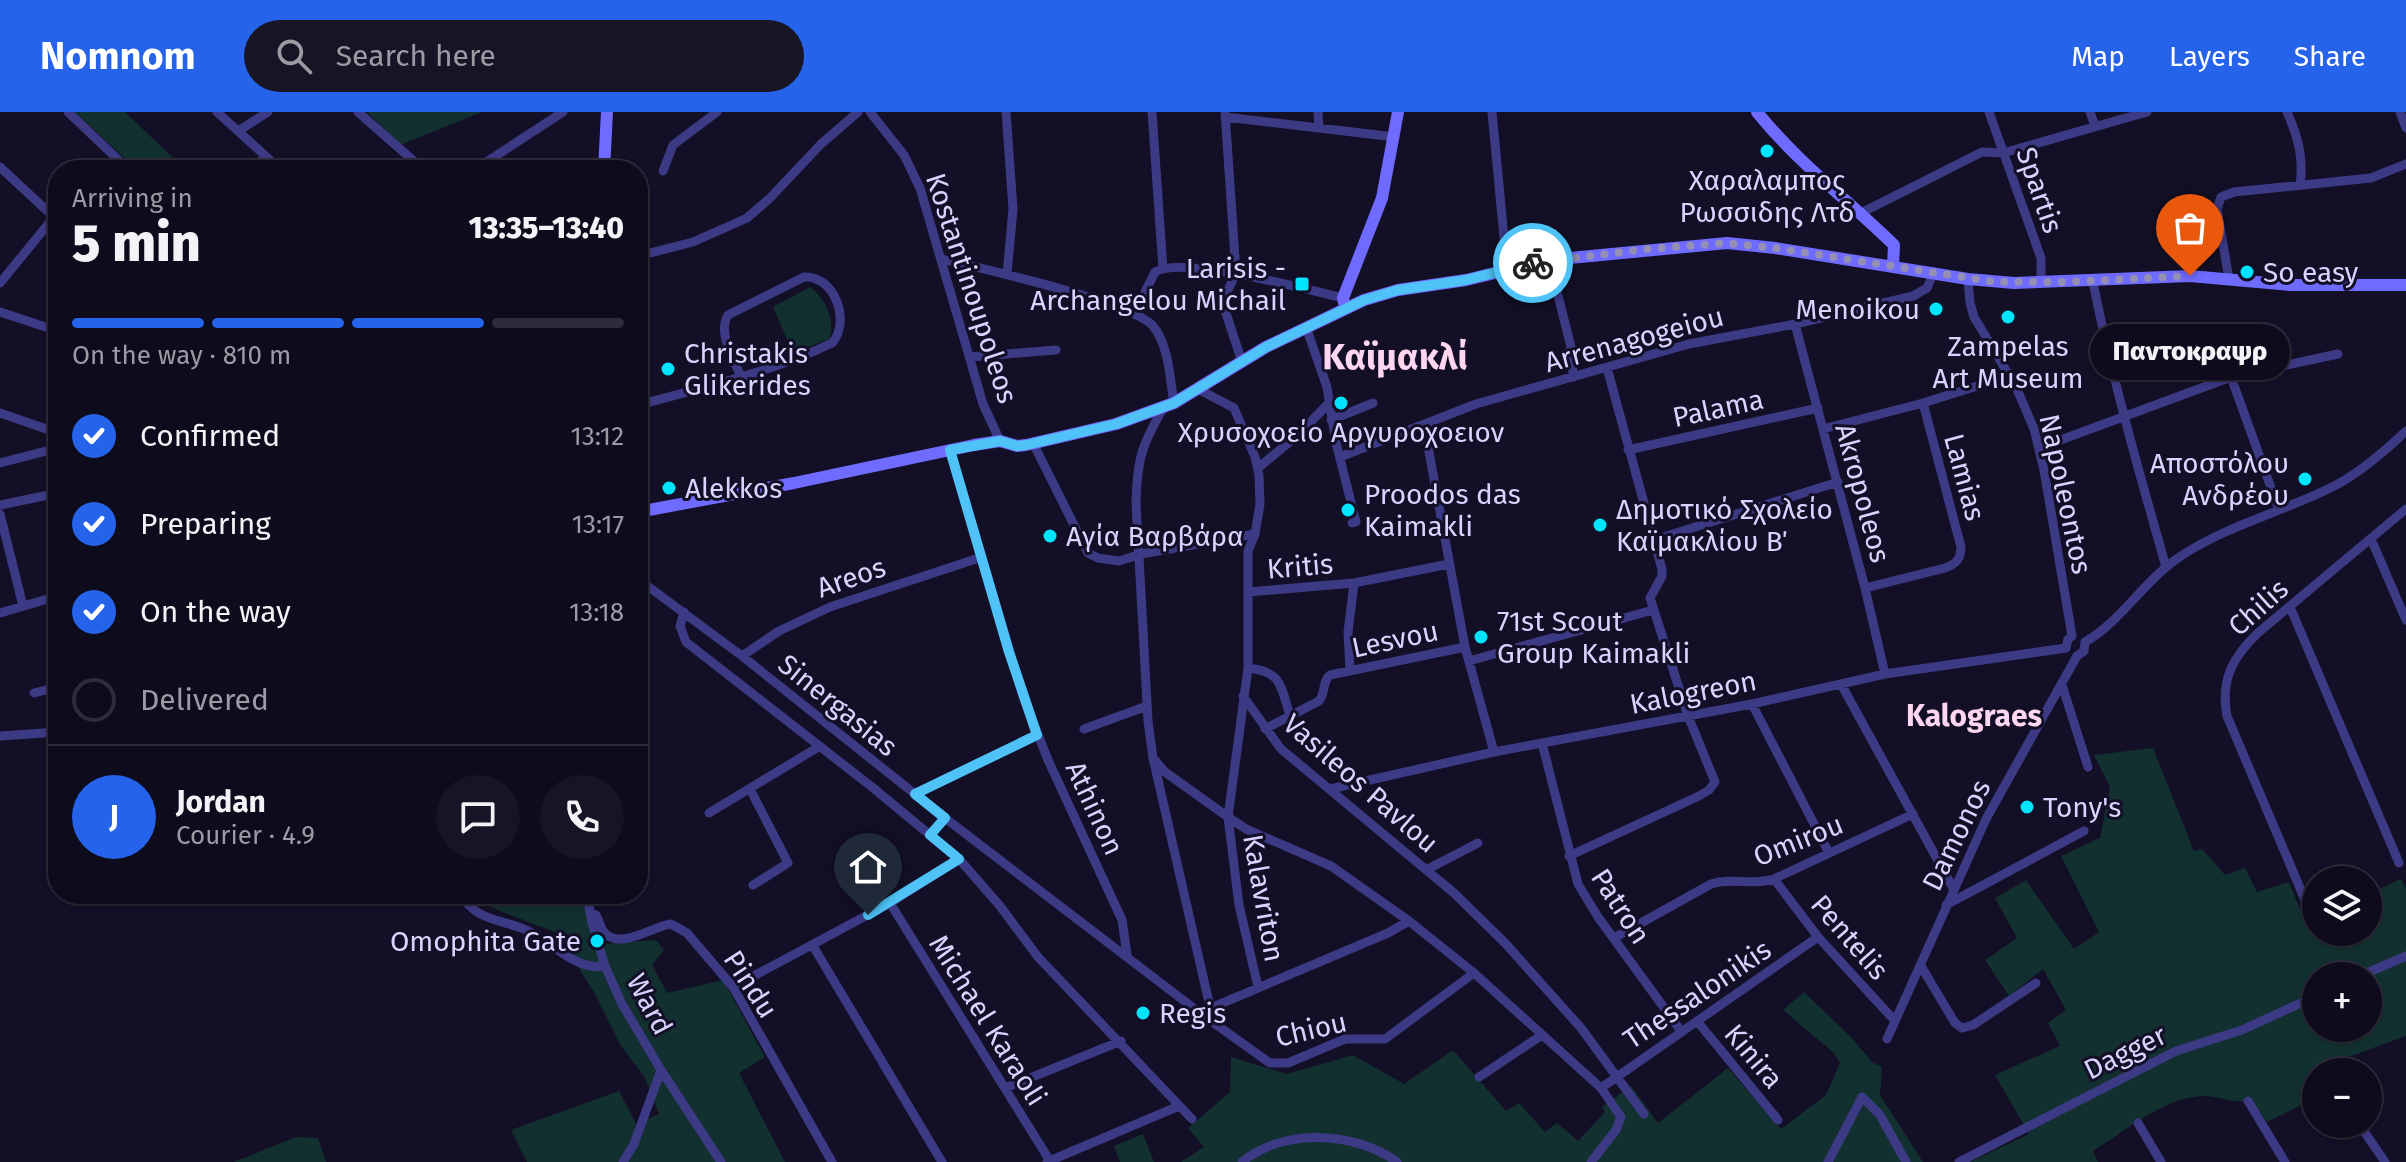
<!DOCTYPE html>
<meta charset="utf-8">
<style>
:root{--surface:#0e0b1c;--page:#171425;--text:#f1f3f6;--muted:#9b9ba3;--line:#2e2b3b;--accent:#2563eb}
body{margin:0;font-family:"Fira Sans",sans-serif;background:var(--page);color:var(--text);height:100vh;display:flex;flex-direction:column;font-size:30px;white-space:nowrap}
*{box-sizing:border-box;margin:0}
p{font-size:26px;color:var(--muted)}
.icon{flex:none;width:44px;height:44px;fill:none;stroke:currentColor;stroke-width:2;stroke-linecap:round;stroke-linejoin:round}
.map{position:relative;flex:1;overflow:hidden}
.panel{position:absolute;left:48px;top:48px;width:600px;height:744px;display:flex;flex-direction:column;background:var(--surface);border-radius:32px;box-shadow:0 2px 6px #0004,0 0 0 2px var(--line)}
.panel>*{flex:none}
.buttons{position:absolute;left:2302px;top:754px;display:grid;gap:16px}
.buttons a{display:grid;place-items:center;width:80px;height:80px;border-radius:50%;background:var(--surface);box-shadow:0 2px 6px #0004,0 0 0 2px var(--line);font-size:40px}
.pin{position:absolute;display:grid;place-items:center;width:68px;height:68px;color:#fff;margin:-82px -34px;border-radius:50% 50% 50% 0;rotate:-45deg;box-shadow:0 0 8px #0007}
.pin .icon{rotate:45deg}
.courier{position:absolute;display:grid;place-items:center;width:80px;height:80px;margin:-40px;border:6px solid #4fc3f7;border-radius:50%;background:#fff;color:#222;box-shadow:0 2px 10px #0007}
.bubble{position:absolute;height:56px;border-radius:28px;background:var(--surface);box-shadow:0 2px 6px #0004,0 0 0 2px var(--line);font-size:26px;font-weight:800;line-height:56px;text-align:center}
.summary em{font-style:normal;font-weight:800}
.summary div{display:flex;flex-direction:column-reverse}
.summary{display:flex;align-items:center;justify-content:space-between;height:136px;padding:0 24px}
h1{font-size:52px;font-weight:800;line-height:60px}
.bar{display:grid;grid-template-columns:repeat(4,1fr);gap:12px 8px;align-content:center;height:96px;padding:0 24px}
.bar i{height:10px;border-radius:6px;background:var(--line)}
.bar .current{background:var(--accent)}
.bar p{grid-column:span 4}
.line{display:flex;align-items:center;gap:20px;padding:0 24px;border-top:2px solid var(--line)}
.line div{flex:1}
.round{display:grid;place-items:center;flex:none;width:84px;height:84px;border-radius:42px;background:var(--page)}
ol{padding:0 24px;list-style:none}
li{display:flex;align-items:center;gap:24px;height:88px}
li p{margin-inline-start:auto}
li .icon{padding:8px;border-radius:50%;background:var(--accent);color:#fff;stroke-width:4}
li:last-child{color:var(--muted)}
li i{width:44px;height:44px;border:4px solid var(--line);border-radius:50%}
header{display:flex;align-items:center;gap:48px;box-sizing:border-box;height:112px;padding:0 40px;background:var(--accent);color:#fff}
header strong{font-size:38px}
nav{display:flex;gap:44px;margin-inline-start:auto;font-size:28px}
.search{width:560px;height:72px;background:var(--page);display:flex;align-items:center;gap:20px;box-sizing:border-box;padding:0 28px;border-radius:44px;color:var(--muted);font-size:30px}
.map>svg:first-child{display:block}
.green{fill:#12302f;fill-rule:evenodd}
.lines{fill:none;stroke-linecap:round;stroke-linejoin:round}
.street{stroke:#3d3a85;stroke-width:9}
.secondary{stroke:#6f6bff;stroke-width:12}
.done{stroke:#948fb3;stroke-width:8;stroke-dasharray:0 14.4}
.route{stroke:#4fc3f7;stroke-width:10}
.poi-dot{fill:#00e5ff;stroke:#130f26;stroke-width:3}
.labels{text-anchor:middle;stroke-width:6;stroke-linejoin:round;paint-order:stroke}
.poi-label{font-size:28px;fill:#d9d4ff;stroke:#130f26;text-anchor:start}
.street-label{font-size:28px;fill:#d9d4ff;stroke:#130f26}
.neighbourhood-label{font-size:30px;font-weight:bold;fill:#ffd6f0;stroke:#130f26}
.district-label{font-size:36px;font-weight:bold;fill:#ffd6f0;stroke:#130f26}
</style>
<header>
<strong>Nomnom</strong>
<div class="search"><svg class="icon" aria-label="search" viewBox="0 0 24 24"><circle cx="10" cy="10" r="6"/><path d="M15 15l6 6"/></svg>Search here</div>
<nav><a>Map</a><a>Layers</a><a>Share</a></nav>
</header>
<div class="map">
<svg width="2406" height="1050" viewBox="0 0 2406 1050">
<rect width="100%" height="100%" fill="#130f26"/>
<path class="green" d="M75,0H125L186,58H137Z
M367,0H482L400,33Z
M810,175C824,184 837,211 829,227L793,241L773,195Z
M2153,636L2194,739L2202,737L2225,763L2245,756L2257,780L2289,770L2305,810L2316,805V820H2368V782L2401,767L2406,777V924L2313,958L2316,964V986L2267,1010L2251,988C2235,993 2218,983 2201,984C2161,987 2126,1019 2093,1039L2098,1050H1970L2029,1022L1995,963L2060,934L2048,911L2066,898L2043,857L2009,884L1985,848L2017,826L1995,786L2026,768L2074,837L2099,820L2061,744L2100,726L2110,675L2094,643ZM2316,864H2368V916H2316Z
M485,782H578L603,832L656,828L664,838L652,853L667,881L723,868L765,945L739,961L785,1050H527L511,1018L619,979L636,1012L659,1002L645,966L620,932L595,882L557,821L500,799L469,784Z
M1804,880L1852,926L1872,950L1882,955L1880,983L1923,1050H1181L1204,1035L1188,1016L1230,980L1231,945L1287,962L1353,943L1404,972L1453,938L1506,999L1519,991L1545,1020L1557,1011L1578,1029L1605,1000L1602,995L1631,974L1658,1011L1728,956L1781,1017L1826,983L1840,951L1834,941L1783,898Z
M1143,1022L1154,1050H1120L1114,1034Z
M296,1025L318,1026L326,1050H234Z"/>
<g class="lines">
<path class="street" d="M68,0L129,58
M217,0L281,58
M358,0L424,58
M870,0L904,43L920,76L983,292L1000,329
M1006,0L1013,97L1007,162
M1152,0L1163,157
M1225,0L1236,161L1224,186V195L1242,250
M1318,0L1319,16
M1492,0L1507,157
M1989,0L2041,146V171
M2090,0L2095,14
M2287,0C2298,25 2304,46 2300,73
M2400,0L2406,16
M1225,5L1395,25
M238,19L268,0
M0,55L56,107
M253,58L265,44
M474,58L563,0
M663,59L673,33L717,0
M1861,101L1982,40L2003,41L2147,0
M638,144L693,130L747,106L770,86L821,32L858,0
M942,147C979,156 1133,190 1153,214C1169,233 1170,268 1174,291
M1549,148L1571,235L1569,241L1574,265
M1968,167L1970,191L1974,205L2016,275L2034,317L2044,358L2072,524L2068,527L2066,536
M2229,167L2217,97L2221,85L2234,80L2371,66L2406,52
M2093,170C2112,266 2139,360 2166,455
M0,171L54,105
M0,200L58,219
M1134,202L1155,160C1182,143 1308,178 1343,186
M1795,212L1865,476L1885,562
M1306,215L1327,275L1336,331L1356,410L1352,411
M970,245L1056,238
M2231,265L2279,398
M1198,277L1234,296L1255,345L1259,363L1260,392L1255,422L1248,439V556L1228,705L1239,793L1258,875
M638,293C704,275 770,261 832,231C851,210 835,163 804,165L728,203C717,221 734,247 741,265
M1164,295C1142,332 1137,347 1136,391L1148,609L1153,646L1210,895
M0,301L58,321
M1331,308L1373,291
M1424,313L1465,535L1494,640
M1823,317L1923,291L2009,264
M1033,331L1088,441L1098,446L1119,449L1141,442L1255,422
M2039,336L2231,265L2338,242
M950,338L1023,584L1048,648L1122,808L1127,843
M1628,338L1818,296
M1340,345L1476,292L1689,232L1795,212L1913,184L1927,176L1934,160
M0,351L58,336
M1258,356L1299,322L1328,292
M0,393L58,381
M0,402L23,494
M2371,427L2406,508
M1654,428L1838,370
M638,467L742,544L945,706L1200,901L1270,951H1288L1345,927H1385L1474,861
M1865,476L1945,456C1956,452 1961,447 1961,435L1923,291
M1248,480L1354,471L1449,452
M2290,495L2399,751
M684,500L680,514L686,530L872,675L959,747L1000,794L1038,845L1192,1007
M0,501L58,484
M2085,530C2122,509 2144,468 2181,444C2229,412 2287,399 2338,372C2363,358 2385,339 2406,319
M742,544L779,519L830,495L982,445
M1469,549L1653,498
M1248,556C1282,559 1281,575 1290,604
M1350,559L1348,520L1354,471
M1841,572L1953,776
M2062,573L2088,655
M34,581L58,575
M1243,584L1281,637L1454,781L1506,832L1581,916L1644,1002
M1752,592L1829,741
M1084,617L1147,594
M1265,617L1319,589C1326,581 1322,569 1330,563L1465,535
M0,624L58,620
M1542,631L1578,772L1598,805L1681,919
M1153,646L1165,660L1228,705L1246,717L1331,754L1409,809L1474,861L1601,976L1621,1005L1616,1018L1591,1050
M750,677L788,751L753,773
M1330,677L1494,640L1752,592L1885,562L2066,536
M915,682L1037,623
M709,701L820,634
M1569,744L1699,684L1709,678L1715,670L1688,604L1650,486L1662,464V457L1607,256
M1426,758L1478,731
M1774,767L1818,825L1895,909
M461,782C475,809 501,807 526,818C552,829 574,859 605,854L622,892L661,958L721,1050
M587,782L592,811L605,854
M890,791L1050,1049
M1946,793L2084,719
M2308,795L2227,604C2220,568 2233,544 2259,520L2406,397
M590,801L596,803C599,808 600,815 604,820C619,839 653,814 671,812L687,821L733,875L832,1050
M1614,826L1711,772C1732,765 1753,774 1774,767L1913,702
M813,834L942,1050
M1921,854L1955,911L1962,916L1973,913L2036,871
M2360,864L2406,844
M733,875L890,791L959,747
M1206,898L1388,821L1409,809
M1697,909L1778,1008
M1887,927L1986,707L2077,544L2084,539L2085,530
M2320,955L2323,960
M1479,965L1542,923
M1005,976L1121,929
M1601,976L1818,825
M2248,989L2285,1050
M2138,1011L2161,1050
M2359,1012L2385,1050
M623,1050L634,1032L661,958
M1047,1050L1179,994
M1242,1050C1284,1016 1354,1019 1397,1050
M1828,1050L1862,985L1880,1003L1906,1050
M1959,1050L2176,939L2242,918L2316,884"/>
<path class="secondary" d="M1757,0C1797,50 1848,88 1894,133L1893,155
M604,58L607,0
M1345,195L1343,186L1382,86L1398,0
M638,400L794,371L974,333L1000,329L1017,334L1026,333L1116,312L1174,291L1266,235L1364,188L1398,178L1466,168L1549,148L1727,131L1775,136L1968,167L2014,171L2190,164L2290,173H2406"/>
</g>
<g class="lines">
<path class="done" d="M1533,151L1648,137L1727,131L1775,136L1995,170H2067L2190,164"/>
<path class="route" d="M868,803L959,747L930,723L945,706L915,682L1037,623L1009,540L950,338L1000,329L1017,334L1026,333L1116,312L1174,291L1266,235L1364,188L1398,178L1466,168L1533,151"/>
</g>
<g class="poi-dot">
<circle cx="1767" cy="39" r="8"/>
<circle cx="2247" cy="160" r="8"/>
<rect x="1294" y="164" width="16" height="16" rx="4"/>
<circle cx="1936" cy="197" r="8"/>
<circle cx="2008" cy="205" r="8"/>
<circle cx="668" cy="257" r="8"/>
<circle cx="1341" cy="291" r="8"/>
<circle cx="2305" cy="367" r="8"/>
<circle cx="669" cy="376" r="8"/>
<circle cx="1348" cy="398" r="8"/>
<circle cx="1600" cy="413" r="8"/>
<circle cx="1050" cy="424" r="8"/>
<circle cx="1481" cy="525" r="8"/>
<circle cx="2027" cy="695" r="8"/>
<circle cx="597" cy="829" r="8"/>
<circle cx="1143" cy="901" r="8"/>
</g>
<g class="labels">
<g class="poi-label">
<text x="1767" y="78" text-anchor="middle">Χαραλαμπος<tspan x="1767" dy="32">Ρωσσιδης Λτδ</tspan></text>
<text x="1286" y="166" text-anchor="end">Larisis -<tspan x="1286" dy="32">Archangelou Michail</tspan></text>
<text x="2263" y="170">So easy</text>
<text x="1920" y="207" text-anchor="end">Menoikou</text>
<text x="2008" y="244" text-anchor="middle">Zampelas<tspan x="2008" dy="32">Art Museum</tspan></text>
<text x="684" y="251">Christakis<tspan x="684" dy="32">Glikerides</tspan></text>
<text x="1341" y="330" text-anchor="middle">Χρυσοχοείο Αργυροχοειον</text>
<text x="2289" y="361" text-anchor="end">Αποστόλου<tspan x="2289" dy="32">Ανδρέου</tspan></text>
<text x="685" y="386">Alekkos</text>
<text x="1364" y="392">Proodos das<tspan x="1364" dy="32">Kaimakli</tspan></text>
<text x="1616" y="407">Δημοτικό Σχολείο<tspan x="1616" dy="32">Καϊμακλίου Β΄</tspan></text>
<text x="1066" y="434">Αγία Βαρβάρα</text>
<text x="1497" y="519">71st Scout<tspan x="1497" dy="32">Group Kaimakli</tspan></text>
<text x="2043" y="705">Tony's</text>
<text x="581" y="839" text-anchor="end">Omophita Gate</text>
<text x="1159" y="911">Regis</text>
</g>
<g class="street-label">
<text transform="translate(2040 78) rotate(71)" y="10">Spartis</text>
<text transform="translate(972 176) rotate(72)" y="10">Kostantinoupoleos</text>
<text transform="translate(1634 227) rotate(-15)" y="10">Arrenagogeiou</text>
<text transform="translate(1718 296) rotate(-12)" y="10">Palama</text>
<text transform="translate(1965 365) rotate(75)" y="10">Lamias</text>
<text transform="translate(1863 381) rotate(75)" y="10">Akropoleos</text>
<text transform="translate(2066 382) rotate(78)" y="10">Napoleontos</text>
<text transform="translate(1300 454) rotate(-5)" y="10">Kritis</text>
<text transform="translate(851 465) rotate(-19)" y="10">Areos</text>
<text transform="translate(2258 495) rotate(-42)" y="10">Chilis</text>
<text transform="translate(1395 527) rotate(-12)" y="10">Lesvou</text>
<text transform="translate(1693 580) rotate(-11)" y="10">Kalogreon</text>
<text transform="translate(838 593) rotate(39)" y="10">Sinergasias</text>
<text transform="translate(1361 671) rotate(41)" y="10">Vasileos Pavlou</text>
<text transform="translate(1095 696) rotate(65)" y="10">Athinon</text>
<text transform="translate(1956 723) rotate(-64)" y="10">Damonos</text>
<text transform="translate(1798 728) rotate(-22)" y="10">Omirou</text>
<text transform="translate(1264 786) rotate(80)" y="10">Kalavriton</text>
<text transform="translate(1621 794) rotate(57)" y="10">Patron</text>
<text transform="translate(1850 825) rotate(49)" y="10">Pentelis</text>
<text transform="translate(751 872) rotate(57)" y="10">Pindu</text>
<text transform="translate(1697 882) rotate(-34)" y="10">Thessalonikis</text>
<text transform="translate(650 892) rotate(62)" y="10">Ward</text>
<text transform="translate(988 908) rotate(58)" y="10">Michael Karaoli</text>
<text transform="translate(1311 917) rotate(-13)" y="10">Chiou</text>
<text transform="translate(2125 940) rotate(-26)" y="10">Dagger</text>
<text transform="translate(1754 944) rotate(50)" y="10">Kinira</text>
</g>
<g class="neighbourhood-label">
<text x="1974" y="614">Kalograes</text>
</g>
<g class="district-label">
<text x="1395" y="257">Καϊμακλί</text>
</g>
</g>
</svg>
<div class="buttons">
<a><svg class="icon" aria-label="layers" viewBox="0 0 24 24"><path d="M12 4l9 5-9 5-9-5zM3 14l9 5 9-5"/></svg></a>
<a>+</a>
<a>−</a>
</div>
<div class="pin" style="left:2190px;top:164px;background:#ea580c"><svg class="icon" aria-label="bag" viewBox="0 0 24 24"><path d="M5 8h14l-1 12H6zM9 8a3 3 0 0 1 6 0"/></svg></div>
<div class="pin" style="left:868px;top:803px;background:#1f2937"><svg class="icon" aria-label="home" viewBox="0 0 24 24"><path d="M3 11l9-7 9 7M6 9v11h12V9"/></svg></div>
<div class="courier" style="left:1533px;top:151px"><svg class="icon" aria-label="bike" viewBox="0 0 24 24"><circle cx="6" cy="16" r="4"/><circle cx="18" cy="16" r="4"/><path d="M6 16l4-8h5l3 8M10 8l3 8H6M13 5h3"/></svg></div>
<div class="bubble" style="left:2090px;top:212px;width:200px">Παντοκραψρ</div>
<section class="panel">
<div class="summary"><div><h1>5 min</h1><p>Arriving in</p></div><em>13:35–13:40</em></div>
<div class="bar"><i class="current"></i><i class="current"></i><i class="current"></i><i></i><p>On the way · 810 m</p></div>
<ol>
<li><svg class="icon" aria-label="check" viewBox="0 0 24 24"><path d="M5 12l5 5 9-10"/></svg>Confirmed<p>13:12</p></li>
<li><svg class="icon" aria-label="check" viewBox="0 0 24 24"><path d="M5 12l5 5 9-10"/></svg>Preparing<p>13:17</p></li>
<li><svg class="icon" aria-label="check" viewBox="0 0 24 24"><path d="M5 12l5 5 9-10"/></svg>On the way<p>13:18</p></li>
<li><i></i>Delivered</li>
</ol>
<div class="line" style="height:144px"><b class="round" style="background:var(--accent);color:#fff">J</b><div><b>Jordan</b><p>Courier · 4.9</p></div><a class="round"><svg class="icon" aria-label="chat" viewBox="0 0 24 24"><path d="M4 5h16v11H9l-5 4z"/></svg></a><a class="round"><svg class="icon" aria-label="phone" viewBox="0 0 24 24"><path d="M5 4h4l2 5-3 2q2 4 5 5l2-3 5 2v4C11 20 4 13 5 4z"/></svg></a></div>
</section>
</div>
